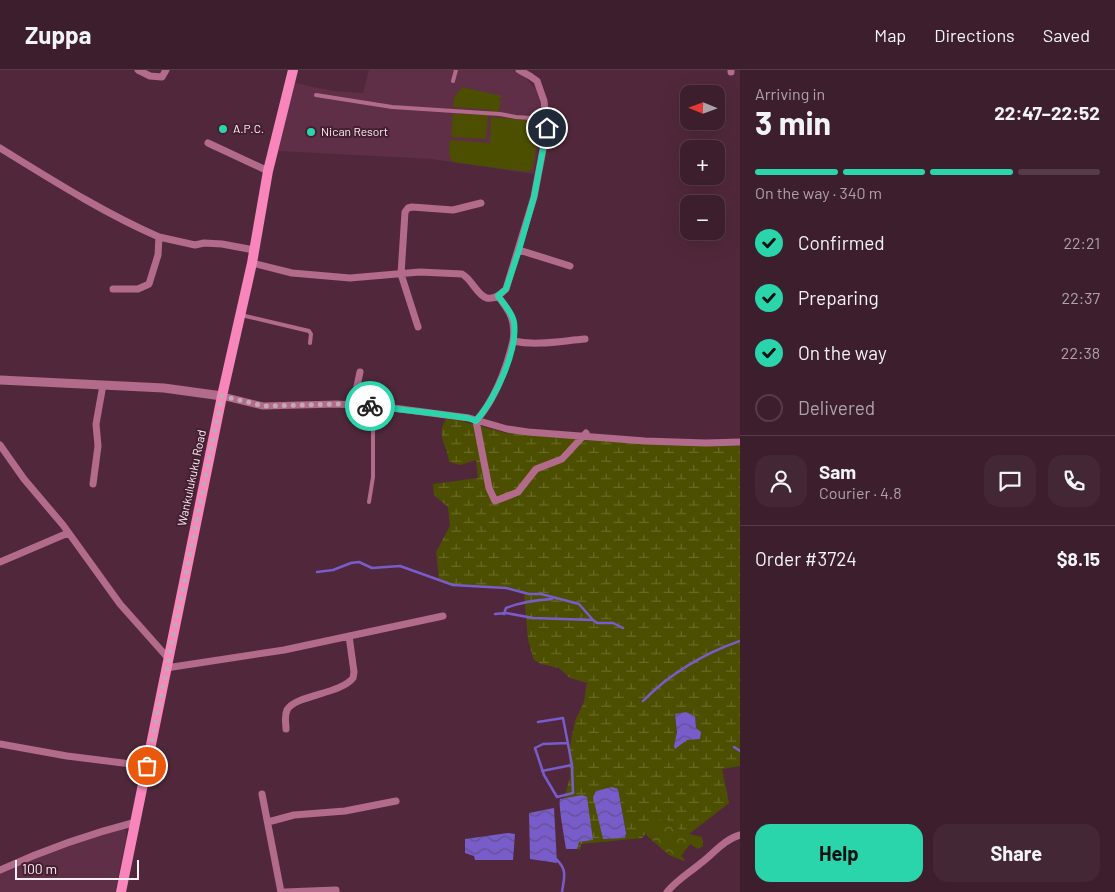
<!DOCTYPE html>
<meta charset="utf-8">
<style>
:root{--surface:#3d1e2c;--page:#442734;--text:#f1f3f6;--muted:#ada2a9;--line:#563c48;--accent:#2ad5ac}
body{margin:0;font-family:Barlow,sans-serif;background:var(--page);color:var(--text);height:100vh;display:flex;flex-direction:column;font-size:19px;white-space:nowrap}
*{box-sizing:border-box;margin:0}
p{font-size:16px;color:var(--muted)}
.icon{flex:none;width:28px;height:28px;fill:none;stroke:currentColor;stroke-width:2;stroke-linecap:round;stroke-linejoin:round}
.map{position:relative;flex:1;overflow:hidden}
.drawer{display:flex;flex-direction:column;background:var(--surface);width:375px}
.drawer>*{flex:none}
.needle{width:32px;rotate:271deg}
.buttons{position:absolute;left:680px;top:15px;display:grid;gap:10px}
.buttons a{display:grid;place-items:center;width:45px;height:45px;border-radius:10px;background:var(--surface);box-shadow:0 5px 20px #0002,0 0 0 1px var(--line);font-size:25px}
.scale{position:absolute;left:15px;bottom:12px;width:124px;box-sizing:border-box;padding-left:5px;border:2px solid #fbf0f5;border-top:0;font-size:14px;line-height:18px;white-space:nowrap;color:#fbf0f5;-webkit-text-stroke:4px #451e31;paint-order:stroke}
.pin{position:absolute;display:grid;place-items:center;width:42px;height:42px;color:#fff;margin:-21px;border:2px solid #fff;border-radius:50%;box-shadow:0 1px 5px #0007}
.courier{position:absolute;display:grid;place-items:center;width:50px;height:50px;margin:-25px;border:4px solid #2ad5ac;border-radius:50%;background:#fff;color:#222;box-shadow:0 1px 6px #0007}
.headline em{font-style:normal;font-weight:700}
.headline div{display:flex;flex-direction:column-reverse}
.headline{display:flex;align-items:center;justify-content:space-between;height:85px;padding:0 15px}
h1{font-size:32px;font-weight:700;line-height:38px}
.bar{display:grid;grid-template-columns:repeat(4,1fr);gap:8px 5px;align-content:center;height:60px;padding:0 15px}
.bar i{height:6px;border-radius:4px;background:var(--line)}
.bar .selected{background:var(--accent)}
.bar p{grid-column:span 4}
.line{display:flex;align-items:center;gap:12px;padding:0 15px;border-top:1px solid var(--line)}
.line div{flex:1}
.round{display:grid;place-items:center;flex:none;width:52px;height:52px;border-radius:15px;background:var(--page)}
ol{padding:0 15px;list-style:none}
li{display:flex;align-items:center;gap:15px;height:55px}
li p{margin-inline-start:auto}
li .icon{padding:5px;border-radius:50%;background:var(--accent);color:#111;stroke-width:4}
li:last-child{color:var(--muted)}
li i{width:28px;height:28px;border:2px solid var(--line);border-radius:50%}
.action{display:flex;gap:10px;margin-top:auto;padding:10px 15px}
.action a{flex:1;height:58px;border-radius:15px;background:var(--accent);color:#111;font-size:20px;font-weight:700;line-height:58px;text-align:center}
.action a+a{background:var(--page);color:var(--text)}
header{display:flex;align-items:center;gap:30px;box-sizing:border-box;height:70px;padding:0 25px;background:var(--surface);border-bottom:1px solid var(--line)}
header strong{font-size:24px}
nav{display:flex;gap:28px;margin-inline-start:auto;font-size:18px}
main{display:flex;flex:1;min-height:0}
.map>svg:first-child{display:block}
.built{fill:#5e2f46}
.grass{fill:#4c4f00}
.forest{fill:url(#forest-crowns)}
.wetland{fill:url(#wetland-marsh);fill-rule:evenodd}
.water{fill:url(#water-waves)}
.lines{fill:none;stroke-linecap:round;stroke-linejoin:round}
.stream{stroke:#785cca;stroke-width:2.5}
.service{stroke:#b36b8c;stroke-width:4}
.minor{stroke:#b36b8c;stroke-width:7}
.tertiary{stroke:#b36b8c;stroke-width:9}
.secondary{stroke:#f885bb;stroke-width:10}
.done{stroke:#c0aab4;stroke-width:5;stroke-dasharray:0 9}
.route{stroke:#2ad5ac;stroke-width:6}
.poi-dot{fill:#2ad5ac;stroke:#451e31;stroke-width:2}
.labels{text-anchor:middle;stroke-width:4;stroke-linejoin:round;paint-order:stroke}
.poi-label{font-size:12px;fill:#fbf0f5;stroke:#451e31;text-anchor:start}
.street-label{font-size:12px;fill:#fbf0f5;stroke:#451e31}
</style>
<header>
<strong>Zuppa</strong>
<nav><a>Map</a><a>Directions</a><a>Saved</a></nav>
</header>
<main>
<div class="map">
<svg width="740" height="822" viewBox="0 0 740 822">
<defs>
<pattern id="forest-crowns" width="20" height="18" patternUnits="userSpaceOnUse" patternTransform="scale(1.25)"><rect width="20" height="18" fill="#4c4f00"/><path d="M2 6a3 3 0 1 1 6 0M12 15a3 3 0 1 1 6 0" fill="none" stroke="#676926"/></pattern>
<pattern id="wetland-marsh" width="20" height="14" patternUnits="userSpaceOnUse" patternTransform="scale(1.25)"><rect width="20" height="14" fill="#4c4f00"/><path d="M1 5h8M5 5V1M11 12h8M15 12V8" fill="none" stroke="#676926"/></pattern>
<pattern id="water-waves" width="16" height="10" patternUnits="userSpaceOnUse" patternTransform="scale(1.25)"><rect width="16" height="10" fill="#785cca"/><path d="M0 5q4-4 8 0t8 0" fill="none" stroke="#62528a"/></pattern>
</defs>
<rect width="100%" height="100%" fill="#51283b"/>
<path class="built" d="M369,0H512L523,5L536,19L542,40L543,49L534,104L432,89L278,81L295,13L333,21L363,23Z
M124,758L126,762V769L115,822H0V803L36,786Z"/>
<path class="grass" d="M462,17L502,26V28H499L498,31H501L498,43L492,42V40L453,37L454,28Z
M453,44L488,45L486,69L451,67Z
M491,47L539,51V58L534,57L533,65L538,66L533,98L528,102L452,92L449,83L450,70L490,73Z"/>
<path class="forest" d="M663,747L684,763L702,767L703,776L698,779L690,774L681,786L685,790L684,791L669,785L645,764L654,753Z"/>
<path class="wetland" d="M446,349L457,350L506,363L740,376V696L722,699L729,733L689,764L684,763L663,747L654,753L642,768L581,774L580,780L577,779L579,772L593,770L582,725L564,728L570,708L569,681L575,651L584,632L587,613L570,608L559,598L541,594L534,590L528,570L524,523L506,518L453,515L439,509L436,482L450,456L448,437L434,425L433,414L478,408L476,390L460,395L449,392C448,375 435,367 446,349ZM675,644L695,646L696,658L674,676L677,662ZM618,719L626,763L596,735L593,727Z"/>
<path class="water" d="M686,642L695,646L696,658L701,662L700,669L687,670L675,679L674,676L677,662L675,644Z
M612,717L618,719L626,763L625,768L603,769L593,727L596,721Z
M582,725L587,727L593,770L579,772L577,779H566C565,770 558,735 560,729Z
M554,738L557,793L530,789L529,743Z
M508,763L515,764L513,790H475L474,786L465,783V769Z"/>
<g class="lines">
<path class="stream" d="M317,502L333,500L351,493L359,492L372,498L400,496L453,515L506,518L529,524H541L579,534L593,550
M495,544L506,543L533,548L593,550L597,553H613L623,558
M504,544L506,538C521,532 536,530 552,529
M643,631C669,604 705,583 740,571
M538,652L563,648L572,695L573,723L557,727L544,705L535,678L543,674L567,673
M734,677L740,681
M542,701L572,695
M556,789C568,800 564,808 562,822"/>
<path class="service" d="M453,11L456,0
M316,25L392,37L500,44L516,47L531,48L535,44
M241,245L309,261L311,264L310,273
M369,432L373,407V337"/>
<path class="minor" d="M138,0L150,6L162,7L166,0
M731,0V2
M208,73L268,101
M0,78C52,110 104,143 159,167L158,185L149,214L138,219H113
M159,167L195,175L204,173L222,174L254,180
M519,180L570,196
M252,193L292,203L350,208L420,202L462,204C477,212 481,244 506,219L534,127L547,58L544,31L537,11L530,6L519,0
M498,226C510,242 516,250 513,271C536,276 561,271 585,269
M418,257L401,204L405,142L408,138L412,137L453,140L481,133
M513,271C506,300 496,328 476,351L489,418L495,431L518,422L536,399L562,389L586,363
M222,326L263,336L337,334L393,338L469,348L507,359L528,362L645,371L706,373L740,372
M353,335L360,302
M0,375L24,409L63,455L120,534L168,588
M93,414L98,376L96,354L103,315
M0,492L68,463
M166,598L284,580L443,546
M286,659C286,653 284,647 287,640C295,625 341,624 353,608L354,602L349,566
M0,674L67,686L147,696
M262,724L281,822
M268,752L294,745L345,741L396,731
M0,800C44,780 89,764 136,752
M285,822L336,820V822
M667,822C677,810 689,803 701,793C713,784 725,769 740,765"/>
<path class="tertiary" d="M0,310L164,318L222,326"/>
<path class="secondary" d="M121,822L222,326L252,193L268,101L293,0"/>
</g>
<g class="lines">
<path class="done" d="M147,696L222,326L264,336L337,334L370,336"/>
<path class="route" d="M370,336L431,343L468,348L476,351C495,329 518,281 514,252C512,242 504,234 498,226L506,219L519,180L534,127L547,58"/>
</g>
<g class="poi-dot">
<circle cx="223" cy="59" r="5"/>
<circle cx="311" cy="62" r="5"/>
</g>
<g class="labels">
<g class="poi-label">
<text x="233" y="63">A.P.C.</text>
<text x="321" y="66">Nican Resort</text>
</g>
<g class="street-label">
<text transform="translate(192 408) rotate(-78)" y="4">Wankulukuku Road</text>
</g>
</g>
</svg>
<div class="buttons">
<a><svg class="needle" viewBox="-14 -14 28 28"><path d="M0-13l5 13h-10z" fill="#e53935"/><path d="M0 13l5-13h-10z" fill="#ada2a9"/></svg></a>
<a>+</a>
<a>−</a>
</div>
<div class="scale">100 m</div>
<div class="pin" style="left:147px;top:696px;background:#ea580c"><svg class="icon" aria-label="bag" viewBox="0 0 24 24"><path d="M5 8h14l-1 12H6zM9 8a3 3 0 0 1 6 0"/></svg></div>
<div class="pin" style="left:547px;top:58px;background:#1f2937"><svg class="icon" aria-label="home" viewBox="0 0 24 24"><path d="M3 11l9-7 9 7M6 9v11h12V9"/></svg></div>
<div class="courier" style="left:370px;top:336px"><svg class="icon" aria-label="bike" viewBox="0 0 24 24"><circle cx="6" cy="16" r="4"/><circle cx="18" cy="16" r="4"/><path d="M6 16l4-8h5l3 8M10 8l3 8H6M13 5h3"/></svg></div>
</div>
<section class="drawer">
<div class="headline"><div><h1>3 min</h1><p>Arriving in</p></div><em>22:47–22:52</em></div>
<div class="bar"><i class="selected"></i><i class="selected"></i><i class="selected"></i><i></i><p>On the way · 340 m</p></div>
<ol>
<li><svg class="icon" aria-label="check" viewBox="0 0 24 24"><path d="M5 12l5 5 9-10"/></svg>Confirmed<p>22:21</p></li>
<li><svg class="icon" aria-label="check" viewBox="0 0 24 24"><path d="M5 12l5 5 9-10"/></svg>Preparing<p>22:37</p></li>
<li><svg class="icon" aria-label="check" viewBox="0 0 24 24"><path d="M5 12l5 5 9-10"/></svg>On the way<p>22:38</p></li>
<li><i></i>Delivered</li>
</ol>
<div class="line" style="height:90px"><a class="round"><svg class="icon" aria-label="person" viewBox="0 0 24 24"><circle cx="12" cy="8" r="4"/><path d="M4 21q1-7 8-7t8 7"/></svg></a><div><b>Sam</b><p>Courier · 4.8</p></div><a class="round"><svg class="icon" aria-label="chat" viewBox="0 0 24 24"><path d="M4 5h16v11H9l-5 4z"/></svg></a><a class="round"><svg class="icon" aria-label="phone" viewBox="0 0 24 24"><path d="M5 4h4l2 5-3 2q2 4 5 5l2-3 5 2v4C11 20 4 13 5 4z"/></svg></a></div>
<div class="line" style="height:65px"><div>Order #3724</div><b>$8.15</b></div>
<div class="action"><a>Help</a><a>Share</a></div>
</section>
</main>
